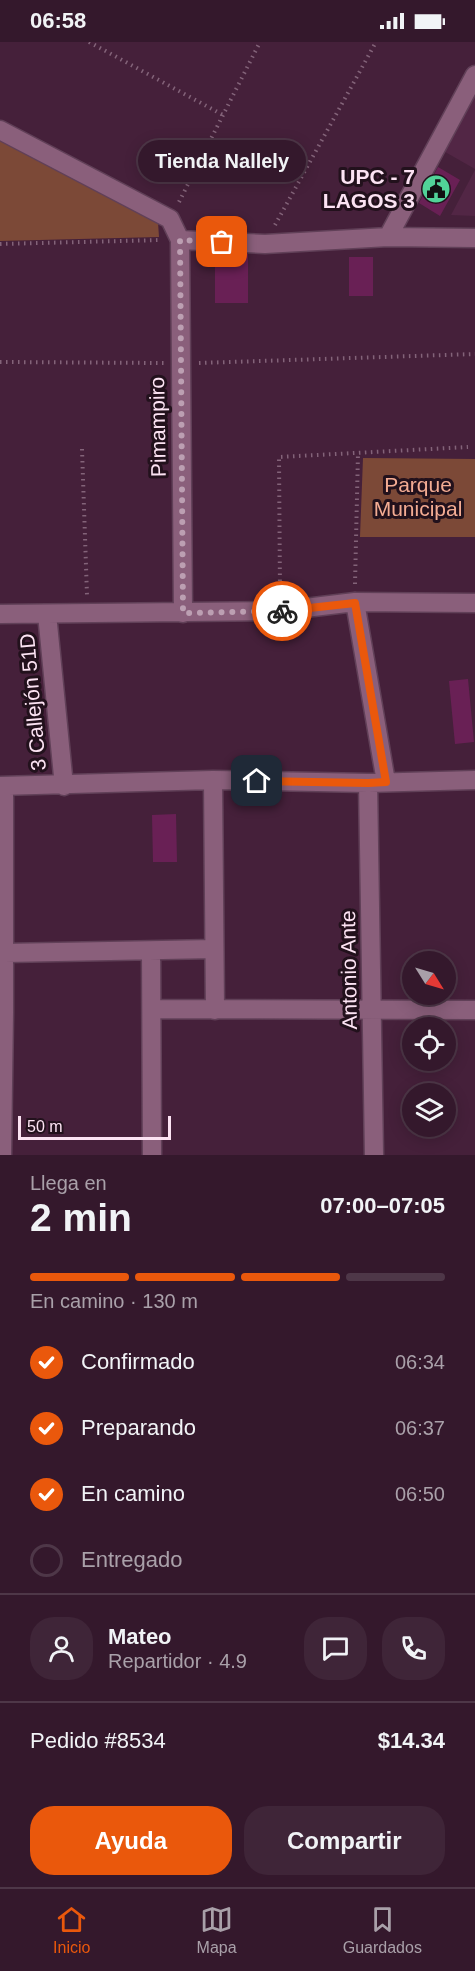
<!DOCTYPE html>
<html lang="es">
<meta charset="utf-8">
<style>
:root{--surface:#34182c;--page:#3f2538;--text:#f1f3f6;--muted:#a9a0a9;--line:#4e3748;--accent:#ea580c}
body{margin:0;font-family:Helvetica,sans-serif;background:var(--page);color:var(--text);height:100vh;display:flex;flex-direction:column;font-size:22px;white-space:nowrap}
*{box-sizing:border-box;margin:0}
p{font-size:20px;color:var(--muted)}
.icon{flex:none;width:33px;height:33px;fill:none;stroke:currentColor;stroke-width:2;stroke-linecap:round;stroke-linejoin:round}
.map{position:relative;height:1113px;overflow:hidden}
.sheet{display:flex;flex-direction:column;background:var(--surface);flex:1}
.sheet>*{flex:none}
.needle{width:39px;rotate:127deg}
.tools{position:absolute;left:402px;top:909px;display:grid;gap:12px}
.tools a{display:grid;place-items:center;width:54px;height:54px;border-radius:50%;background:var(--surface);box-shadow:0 3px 15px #0003,0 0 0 2px var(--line);font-size:30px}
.scale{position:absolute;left:18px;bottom:15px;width:153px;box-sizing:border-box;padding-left:6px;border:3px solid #fce3f3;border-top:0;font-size:16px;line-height:21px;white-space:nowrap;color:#fce3f3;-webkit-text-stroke:4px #22111c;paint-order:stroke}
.pin{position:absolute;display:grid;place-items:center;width:51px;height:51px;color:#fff;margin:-26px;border-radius:12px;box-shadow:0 3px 9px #0006}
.courier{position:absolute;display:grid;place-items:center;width:60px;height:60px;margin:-30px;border:4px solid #ea580c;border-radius:50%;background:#fff;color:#222;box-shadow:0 2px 8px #0007}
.bubble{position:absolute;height:42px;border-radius:21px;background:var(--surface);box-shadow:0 3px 15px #0003,0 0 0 2px var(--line);font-size:20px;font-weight:800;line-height:42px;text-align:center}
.headline em{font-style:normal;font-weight:800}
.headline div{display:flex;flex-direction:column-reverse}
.headline{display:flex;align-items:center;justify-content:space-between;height:102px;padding:0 30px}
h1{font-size:39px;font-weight:800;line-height:45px}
.bar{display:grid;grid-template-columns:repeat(4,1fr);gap:9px 6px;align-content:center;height:72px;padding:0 30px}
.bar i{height:8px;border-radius:4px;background:var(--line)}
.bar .active{background:var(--accent)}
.bar p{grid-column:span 4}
.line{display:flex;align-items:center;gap:15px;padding:0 30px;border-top:2px solid var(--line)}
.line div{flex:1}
.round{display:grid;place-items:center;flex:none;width:63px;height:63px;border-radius:24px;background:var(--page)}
ol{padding:0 30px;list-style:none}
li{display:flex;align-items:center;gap:18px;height:66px}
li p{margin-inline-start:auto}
li .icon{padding:6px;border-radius:50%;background:var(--accent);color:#fff;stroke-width:4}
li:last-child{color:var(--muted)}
li i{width:33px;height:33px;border:3px solid var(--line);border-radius:50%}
.cta{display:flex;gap:12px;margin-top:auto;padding:12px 30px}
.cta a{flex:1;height:69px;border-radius:24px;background:var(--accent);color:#fff;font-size:24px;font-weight:800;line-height:69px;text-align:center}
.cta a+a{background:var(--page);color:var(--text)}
.status{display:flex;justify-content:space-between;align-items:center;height:42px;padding:0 30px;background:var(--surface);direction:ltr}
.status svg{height:16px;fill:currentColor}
.tab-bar{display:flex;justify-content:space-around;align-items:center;height:84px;border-top:2px solid var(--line);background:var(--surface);font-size:16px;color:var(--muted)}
.tab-bar a{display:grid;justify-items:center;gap:3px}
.tab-bar .active{color:var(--accent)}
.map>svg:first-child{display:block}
.built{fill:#522645}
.green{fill:#7c4937}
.building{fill:#692055}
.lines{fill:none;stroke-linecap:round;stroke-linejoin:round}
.minor-casing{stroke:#614058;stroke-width:21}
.path{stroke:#836379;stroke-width:4;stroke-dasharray:1.5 4.5;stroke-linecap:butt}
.minor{stroke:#8a5f7b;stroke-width:18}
.done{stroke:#bc9fb2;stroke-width:6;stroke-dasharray:0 10.8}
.route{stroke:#ea580c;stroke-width:8}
.labels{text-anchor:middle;stroke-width:6;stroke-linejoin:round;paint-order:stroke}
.poi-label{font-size:21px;font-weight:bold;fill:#fce3f3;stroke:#22111c;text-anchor:end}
.street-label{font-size:21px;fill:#fce3f3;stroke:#22111c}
.park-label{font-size:21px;fill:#f4ac93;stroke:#22111c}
</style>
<div class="status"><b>06:58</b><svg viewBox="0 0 49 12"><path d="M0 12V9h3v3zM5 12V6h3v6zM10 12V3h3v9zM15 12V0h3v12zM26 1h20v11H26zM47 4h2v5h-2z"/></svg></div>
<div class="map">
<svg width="475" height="1113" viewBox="0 0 475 1113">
<rect width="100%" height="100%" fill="#45203a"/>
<path class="built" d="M475,43V127L440,107Z
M475,128V174L451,173Z"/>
<path class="green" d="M0,92L158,180L159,195L0,199Z
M363,416L475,417V495H360Z"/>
<path class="building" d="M438,125L460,138L440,174L419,161Z
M215,211L248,212V261H215Z
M349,215H373V254H349Z
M468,637L474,700L455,702L449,639Z
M176,772L177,820H153L152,773Z"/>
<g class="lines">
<g class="minor-casing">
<path id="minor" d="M0,88L170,177L180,198L183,571
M388,195L475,33
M180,198L265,202L388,195L475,196
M355,560L386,740
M0,572L280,569L355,560L475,561
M47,572L64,744
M213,738L215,968
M368,741L374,1113
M0,744L213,738L368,741L475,738
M151,909L152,1113
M5,911L214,907
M152,967L475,968
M2,1113L4,970V744"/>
</g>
<path class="path" d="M89,0L223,73
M179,160L260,0
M275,183L376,0
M0,202L161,198
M0,320L164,321
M199,321L475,312
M82,407L87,553
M355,542L358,411
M280,551L279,415L468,405"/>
<use href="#minor" class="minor"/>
</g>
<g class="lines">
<path class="done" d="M222,200L180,198L183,571L282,569"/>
<path class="route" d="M257,739L368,741L386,740L355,561L282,569"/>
</g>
<defs>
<g id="civic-disc" transform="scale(1.5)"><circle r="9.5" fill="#51d398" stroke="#22111c"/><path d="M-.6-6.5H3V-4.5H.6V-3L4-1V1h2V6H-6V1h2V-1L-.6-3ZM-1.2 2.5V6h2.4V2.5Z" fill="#111"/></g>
</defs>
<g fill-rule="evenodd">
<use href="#civic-disc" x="436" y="147"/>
</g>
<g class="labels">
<g class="poi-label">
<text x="415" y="142">UPC - 7<tspan x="415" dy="24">LAGOS 3</tspan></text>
</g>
<g class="street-label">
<text transform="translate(158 385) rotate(-91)" y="7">Pimampiro</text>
<text transform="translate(33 660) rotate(-95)" y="7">3 Callejón 51D</text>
<text transform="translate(349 928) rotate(-91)" y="7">Antonio Ante</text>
</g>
<g class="park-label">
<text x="418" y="450">Parque<tspan x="418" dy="24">Municipal</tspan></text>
</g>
</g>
</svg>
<div class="tools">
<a><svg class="needle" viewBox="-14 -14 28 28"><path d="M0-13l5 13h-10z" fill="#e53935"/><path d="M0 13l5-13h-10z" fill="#a9a0a9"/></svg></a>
<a><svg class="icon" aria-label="locate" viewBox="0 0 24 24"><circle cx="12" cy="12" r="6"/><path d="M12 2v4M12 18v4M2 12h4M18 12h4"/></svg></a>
<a><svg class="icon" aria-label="layers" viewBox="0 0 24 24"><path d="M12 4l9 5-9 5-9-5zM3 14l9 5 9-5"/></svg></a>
</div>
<div class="scale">50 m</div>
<div class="pin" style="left:222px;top:200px;background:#ea580c"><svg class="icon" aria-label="bag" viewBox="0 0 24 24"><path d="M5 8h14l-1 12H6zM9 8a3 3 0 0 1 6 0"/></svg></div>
<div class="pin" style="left:257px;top:739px;background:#1f2937"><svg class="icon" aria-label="home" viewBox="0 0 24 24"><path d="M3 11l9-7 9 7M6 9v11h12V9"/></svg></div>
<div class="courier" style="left:282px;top:569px"><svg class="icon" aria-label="bike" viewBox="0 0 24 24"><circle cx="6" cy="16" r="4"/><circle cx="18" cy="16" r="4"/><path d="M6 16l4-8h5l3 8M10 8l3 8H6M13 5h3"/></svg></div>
<div class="bubble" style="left:138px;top:98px;width:168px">Tienda Nallely</div>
</div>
<section class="sheet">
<div class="headline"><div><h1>2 min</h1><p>Llega en</p></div><em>07:00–07:05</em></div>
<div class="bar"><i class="active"></i><i class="active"></i><i class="active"></i><i></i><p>En camino · 130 m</p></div>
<ol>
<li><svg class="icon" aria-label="check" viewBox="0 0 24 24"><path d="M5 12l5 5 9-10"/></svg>Confirmado<p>06:34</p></li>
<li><svg class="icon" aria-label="check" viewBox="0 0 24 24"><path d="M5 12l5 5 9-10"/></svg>Preparando<p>06:37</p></li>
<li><svg class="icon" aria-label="check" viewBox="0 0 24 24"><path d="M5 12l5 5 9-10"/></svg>En camino<p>06:50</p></li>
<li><i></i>Entregado</li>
</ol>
<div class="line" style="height:108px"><a class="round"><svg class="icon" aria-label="person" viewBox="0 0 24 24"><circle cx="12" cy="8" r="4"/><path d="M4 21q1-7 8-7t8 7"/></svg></a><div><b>Mateo</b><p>Repartidor · 4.9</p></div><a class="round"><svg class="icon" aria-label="chat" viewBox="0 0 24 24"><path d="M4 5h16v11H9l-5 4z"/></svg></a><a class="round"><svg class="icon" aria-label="phone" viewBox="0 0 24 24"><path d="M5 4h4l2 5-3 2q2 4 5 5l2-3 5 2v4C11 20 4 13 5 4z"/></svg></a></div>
<div class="line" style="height:78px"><div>Pedido #8534</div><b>$14.34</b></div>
<div class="cta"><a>Ayuda</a><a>Compartir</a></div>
</section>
<nav class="tab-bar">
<a class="active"><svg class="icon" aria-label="home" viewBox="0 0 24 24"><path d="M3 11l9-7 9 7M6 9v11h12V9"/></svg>Inicio</a>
<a><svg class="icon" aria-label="map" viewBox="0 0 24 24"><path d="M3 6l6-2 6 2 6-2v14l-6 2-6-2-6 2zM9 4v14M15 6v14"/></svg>Mapa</a>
<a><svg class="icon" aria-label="saved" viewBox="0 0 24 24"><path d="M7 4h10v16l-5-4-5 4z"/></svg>Guardados</a>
</nav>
